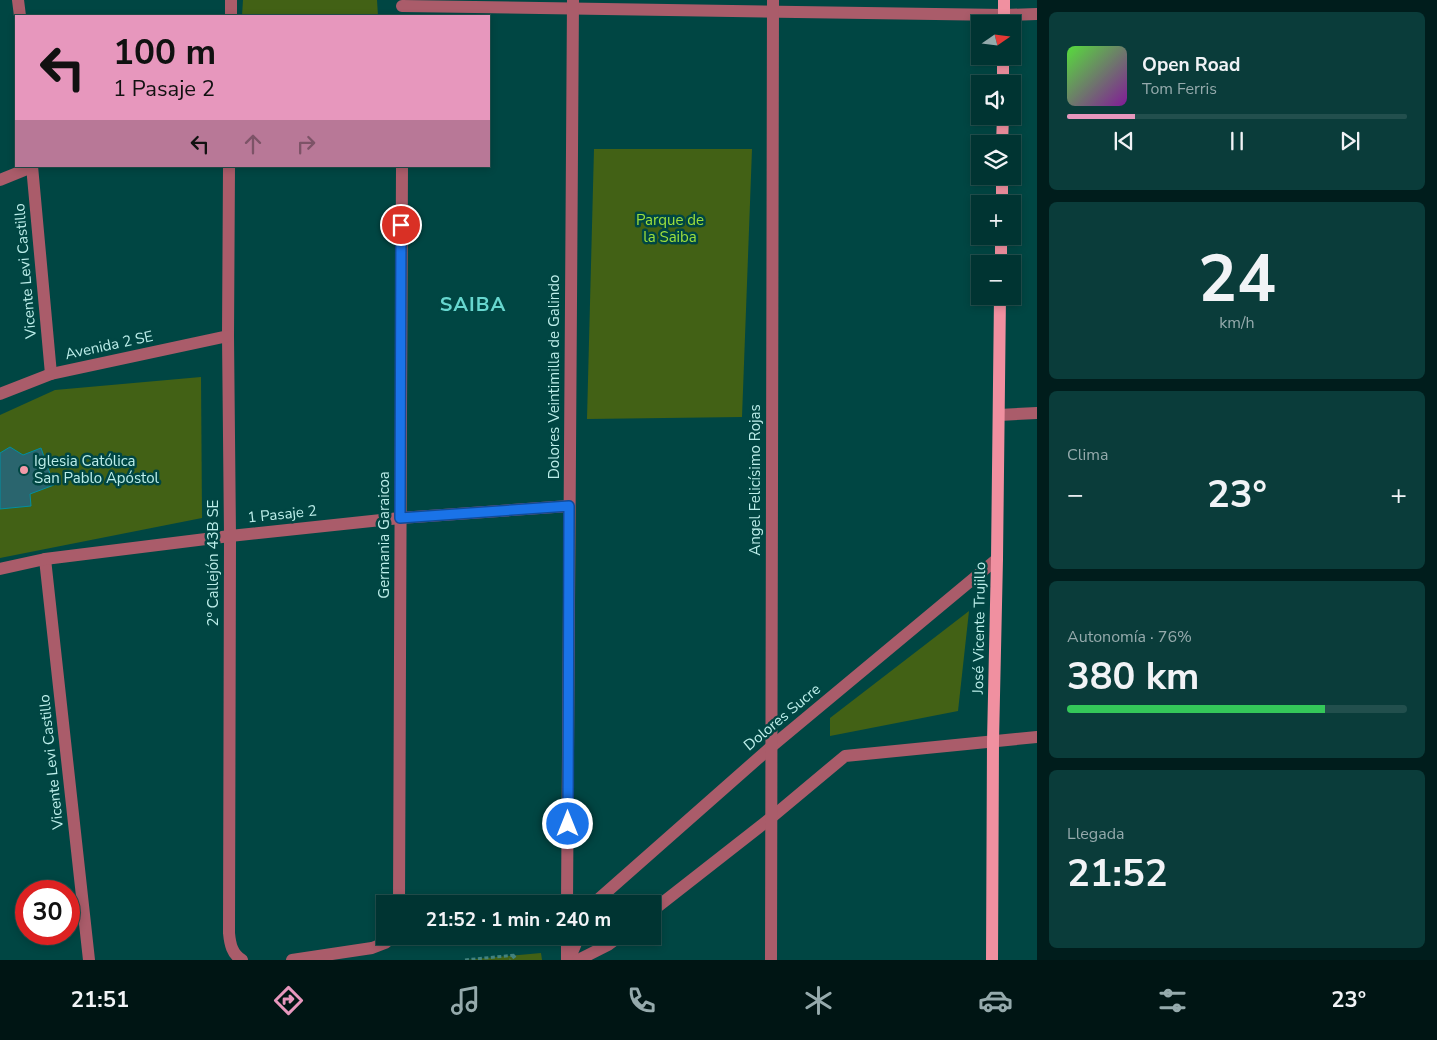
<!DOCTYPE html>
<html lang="es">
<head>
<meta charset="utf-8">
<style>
	:root { --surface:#003432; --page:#0a3c3a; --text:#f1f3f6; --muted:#95aaac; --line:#224f4d; --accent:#e797bd }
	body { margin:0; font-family:"Nunito Sans",sans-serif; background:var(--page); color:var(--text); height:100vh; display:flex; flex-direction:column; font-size:19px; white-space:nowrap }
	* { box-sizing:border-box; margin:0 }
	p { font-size:16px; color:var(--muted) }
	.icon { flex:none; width:28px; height:28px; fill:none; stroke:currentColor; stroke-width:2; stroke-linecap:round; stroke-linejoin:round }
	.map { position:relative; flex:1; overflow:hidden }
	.details { display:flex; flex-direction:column; gap:12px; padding:12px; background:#001d1c; width:400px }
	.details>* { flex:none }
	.top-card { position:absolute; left:15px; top:15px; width:475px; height:152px; border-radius:0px; box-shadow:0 2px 8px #0003,0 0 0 1px var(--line); background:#e797bd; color:#111; overflow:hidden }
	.needle { width:32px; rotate:76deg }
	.tools { position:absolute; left:971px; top:15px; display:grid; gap:10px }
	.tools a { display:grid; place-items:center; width:50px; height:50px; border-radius:0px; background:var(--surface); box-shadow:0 2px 8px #0003,0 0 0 1px var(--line); font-size:25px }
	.speed { position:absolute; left:15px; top:880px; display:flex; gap:10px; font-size:25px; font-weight:700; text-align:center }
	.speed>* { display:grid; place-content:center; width:65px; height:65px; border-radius:50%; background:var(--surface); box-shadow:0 2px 8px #0003,0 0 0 1px var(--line); line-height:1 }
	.speed .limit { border:8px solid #d22; background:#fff; color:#111 }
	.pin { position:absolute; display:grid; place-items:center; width:42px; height:42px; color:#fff; margin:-21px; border:2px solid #fff; border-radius:50%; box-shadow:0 1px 5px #0007 }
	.me { position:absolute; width:55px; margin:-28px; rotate:0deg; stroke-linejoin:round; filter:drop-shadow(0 0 4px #0008) }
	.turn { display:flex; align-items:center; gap:18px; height:105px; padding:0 15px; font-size:22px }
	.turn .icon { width:65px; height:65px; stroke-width:2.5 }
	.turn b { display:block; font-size:35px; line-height:42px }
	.lanes { display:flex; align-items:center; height:48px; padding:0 15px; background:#0003; justify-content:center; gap:25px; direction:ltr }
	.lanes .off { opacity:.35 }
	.big { font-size:38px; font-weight:700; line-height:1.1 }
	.details .widget { flex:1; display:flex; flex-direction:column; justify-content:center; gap:8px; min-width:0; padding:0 18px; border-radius:8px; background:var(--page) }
	.details .dial { align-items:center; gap:0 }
	.dial b { font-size:65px; line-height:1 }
	.song { display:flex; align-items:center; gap:15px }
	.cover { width:60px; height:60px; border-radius:8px; background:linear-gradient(135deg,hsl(110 70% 55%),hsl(290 70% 35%)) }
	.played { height:5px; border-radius:2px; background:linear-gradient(90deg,var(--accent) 20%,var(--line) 20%) }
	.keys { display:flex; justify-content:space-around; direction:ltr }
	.heat { display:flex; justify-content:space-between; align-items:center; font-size:28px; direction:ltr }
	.charge { height:8px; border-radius:4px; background:linear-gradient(90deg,#34c759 76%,var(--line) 0) }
	.trip { position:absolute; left:376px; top:895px; width:285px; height:50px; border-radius:0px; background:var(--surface); box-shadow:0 2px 8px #0003,0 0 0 1px var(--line); font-weight:700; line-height:50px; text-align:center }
	.menu { display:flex; height:80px; justify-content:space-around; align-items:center; background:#001514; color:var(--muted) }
	.menu .icon { width:35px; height:35px }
	.menu .selected { color:var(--accent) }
	.menu b { font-size:22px; color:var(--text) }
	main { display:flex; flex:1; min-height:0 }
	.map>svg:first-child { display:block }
	.green { fill:#426115 }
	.building { fill:#2a656e; stroke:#008fa1 }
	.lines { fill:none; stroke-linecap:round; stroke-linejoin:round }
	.path { stroke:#43827e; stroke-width:3; stroke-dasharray:4 2.5; stroke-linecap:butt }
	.minor { stroke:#aa5c6a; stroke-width:12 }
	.major { stroke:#f090a0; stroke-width:12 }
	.route-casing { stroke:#114b97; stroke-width:12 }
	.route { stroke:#1a73e8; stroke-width:9 }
	.poi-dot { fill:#f39aa8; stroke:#004643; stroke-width:2 }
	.labels { text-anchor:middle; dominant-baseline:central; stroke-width:5; stroke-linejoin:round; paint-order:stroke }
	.park-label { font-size:15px; fill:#9ee03d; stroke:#004643 }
	.street-label { font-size:15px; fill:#bceeea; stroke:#004643 }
	.poi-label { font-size:15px; fill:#bceeea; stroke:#004643; text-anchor:start }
	.district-label { font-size:20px; font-weight:bold; letter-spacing:1px; fill:#67d7cf; stroke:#004643 }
</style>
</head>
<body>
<main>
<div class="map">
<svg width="1037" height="960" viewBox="0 0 1037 960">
	<rect width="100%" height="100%" fill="#004643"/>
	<g class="green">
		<path d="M243,0H377L378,16H242Z"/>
		<path d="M594,149H752L742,417L587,419Z"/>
		<path d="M201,377L202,518L0,558V415L55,390Z"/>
		<path d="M969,611L958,711L830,736V718Z"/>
		<path d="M541,953L542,960H465Z"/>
	</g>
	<path class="building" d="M10,447L23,455L41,448L54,485L30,494L31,506L0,509V453Z"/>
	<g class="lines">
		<path class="path" d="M465,960L516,955L510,960"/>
		<g class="minor">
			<path d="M18,0L20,16"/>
			<path d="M402,6L1004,15L1037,14"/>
			<path d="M231,16V0"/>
			<path d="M32,166L51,374"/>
			<path d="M229,166L228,336L230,536L229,933C230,944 232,954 242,960"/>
			<path d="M0,180L32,167"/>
			<path d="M0,394L51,374L228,336"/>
			<path d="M999,415L1037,413"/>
			<path d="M45,559L89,960"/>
			<path d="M0,569L45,559L230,536L400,518L569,506"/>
			<path d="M399,904L402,166"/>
			<path d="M567,904L573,0"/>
			<path d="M593,904L771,747L997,559"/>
			<path d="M652,911L772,817L845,756L1037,737"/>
			<path d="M567,959V936"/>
			<path d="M292,960L372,948L385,943L394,936"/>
			<path d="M569,960L579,936"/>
			<path d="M578,960L608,945L620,936"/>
			<path d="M771,960L773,0"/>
		</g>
		<g class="major">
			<path d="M1004,24V0"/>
			<path d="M1003,84V56"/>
			<path d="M1002,144L1003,116"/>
			<path d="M1002,204V176"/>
			<path d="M1001,264V236"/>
			<path d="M992,960L993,741L997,559L1000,296"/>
		</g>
	</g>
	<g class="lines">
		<defs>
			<path id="route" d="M401,225L400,518L569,506L568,824"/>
		</defs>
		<use href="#route" class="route-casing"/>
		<use href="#route" class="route"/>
	</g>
	<circle class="poi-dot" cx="24" cy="470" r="5"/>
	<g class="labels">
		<g class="park-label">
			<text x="670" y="220">Parque de<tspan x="670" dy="17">la Saiba</tspan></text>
		</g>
		<g class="street-label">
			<text transform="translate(25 271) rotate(-95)">Vicente Levi Castillo</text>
			<text transform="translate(109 345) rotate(-12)">Avenida 2 SE</text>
			<text transform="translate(554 377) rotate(-90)">Dolores Veintimilla de Galindo</text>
			<text transform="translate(755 480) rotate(-90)">Angel Felicísimo Rojas</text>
			<text transform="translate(282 514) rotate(-6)">1 Pasaje 2</text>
			<text transform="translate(384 535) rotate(-90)">Germania Garaicoa</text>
			<text transform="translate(213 563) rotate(-90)">2º Callejón 43B SE</text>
			<text transform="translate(979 628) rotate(-89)">José Vicente Trujillo</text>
			<text transform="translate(782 717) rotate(-40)">Dolores Sucre</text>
			<text transform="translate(51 762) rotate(-96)">Vicente Levi Castillo</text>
		</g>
		<g class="poi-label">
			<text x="34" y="461">Iglesia Católica<tspan x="34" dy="17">San Pablo Apóstol</tspan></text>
		</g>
		<g class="district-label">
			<text x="473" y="304">SAIBA</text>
		</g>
	</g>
</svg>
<div class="tools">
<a><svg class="needle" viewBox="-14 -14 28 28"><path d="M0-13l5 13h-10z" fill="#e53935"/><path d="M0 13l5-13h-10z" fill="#95aaac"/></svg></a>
<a><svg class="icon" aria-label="sound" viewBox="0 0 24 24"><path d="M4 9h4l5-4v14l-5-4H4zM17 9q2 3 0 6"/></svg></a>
<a><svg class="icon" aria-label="layers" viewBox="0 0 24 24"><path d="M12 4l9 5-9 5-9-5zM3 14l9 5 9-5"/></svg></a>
<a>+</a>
<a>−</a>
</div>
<div class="speed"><div class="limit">30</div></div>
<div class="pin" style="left:401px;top:225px;background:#d93025"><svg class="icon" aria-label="arrive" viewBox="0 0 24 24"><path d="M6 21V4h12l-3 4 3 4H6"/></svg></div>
<svg class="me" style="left:568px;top:824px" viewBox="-20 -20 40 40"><circle r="17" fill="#1a73e8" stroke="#fff" stroke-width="3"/><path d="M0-11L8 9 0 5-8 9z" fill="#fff"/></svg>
<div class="trip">21:52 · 1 min · 240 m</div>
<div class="top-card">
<div class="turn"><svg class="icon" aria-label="left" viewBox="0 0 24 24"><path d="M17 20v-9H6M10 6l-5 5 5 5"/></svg><div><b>100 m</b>1 Pasaje 2</div></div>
<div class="lanes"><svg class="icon" aria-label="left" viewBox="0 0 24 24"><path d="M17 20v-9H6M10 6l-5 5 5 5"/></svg><svg class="icon off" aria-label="ahead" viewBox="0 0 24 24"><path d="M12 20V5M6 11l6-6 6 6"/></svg><svg class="icon off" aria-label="right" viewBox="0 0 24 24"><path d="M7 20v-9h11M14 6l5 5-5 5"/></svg></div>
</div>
</div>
<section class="details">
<div class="widget">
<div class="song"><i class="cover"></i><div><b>Open Road</b><p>Tom Ferris</p></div></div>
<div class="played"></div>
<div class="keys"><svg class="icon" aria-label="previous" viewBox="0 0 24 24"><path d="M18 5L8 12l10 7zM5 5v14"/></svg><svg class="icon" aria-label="pause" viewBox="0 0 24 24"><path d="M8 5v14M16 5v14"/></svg><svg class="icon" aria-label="next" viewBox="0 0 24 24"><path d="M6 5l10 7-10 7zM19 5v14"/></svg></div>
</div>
<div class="widget dial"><b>24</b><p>km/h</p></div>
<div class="widget"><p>Clima</p>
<div class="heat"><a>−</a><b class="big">23°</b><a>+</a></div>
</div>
<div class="widget"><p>Autonomía · 76%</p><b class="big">380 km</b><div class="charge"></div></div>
<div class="widget"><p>Llegada</p><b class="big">21:52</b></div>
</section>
</main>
<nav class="menu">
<b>21:51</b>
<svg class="icon selected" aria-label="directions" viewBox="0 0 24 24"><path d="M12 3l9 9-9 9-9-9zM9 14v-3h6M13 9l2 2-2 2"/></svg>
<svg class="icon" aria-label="music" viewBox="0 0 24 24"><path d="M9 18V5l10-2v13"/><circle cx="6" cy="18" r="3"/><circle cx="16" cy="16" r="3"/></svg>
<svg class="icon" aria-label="phone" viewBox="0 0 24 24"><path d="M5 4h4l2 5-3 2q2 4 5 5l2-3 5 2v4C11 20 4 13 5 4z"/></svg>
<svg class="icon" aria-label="climate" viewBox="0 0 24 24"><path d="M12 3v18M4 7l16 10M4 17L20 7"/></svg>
<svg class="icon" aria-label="car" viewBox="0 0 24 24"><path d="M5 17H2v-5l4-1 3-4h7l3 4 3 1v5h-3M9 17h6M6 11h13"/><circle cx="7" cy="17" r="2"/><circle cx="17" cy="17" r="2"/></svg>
<svg class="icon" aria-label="filters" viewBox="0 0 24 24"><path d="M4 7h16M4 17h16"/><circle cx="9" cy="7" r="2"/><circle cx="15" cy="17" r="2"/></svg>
<b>23°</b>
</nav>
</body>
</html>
